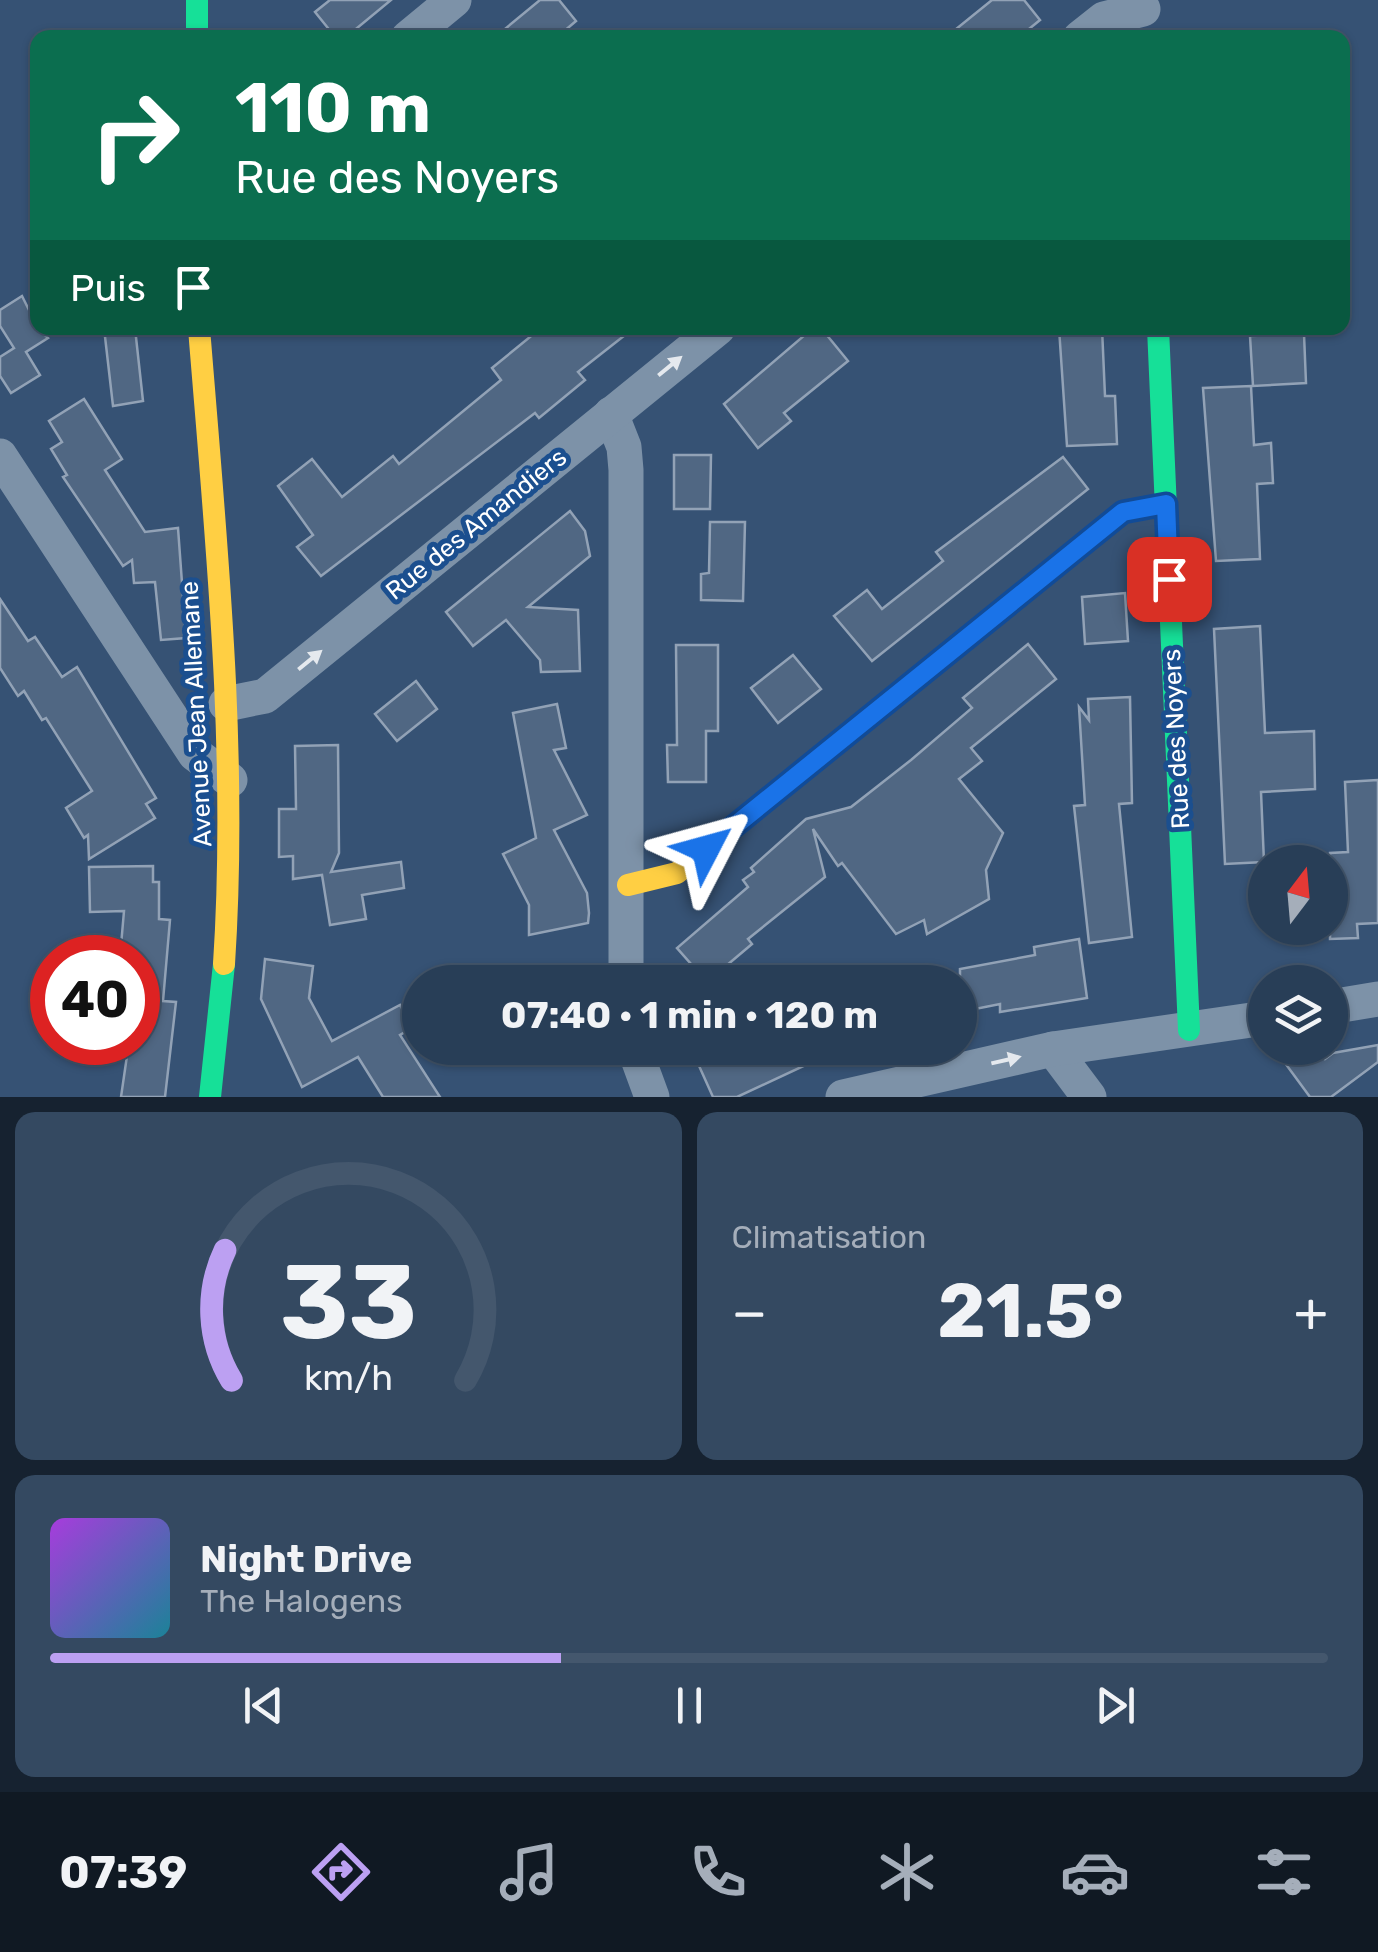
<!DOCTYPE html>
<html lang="fr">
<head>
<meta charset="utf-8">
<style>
	:root { --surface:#283e57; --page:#344961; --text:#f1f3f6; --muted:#a5aeba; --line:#44576d; --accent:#bca0f2 }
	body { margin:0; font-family:Rubik,sans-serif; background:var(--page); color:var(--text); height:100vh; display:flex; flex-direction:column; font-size:38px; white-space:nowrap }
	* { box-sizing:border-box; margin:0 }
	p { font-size:32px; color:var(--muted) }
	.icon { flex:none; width:55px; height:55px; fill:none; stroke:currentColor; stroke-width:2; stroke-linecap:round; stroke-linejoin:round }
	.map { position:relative; height:1097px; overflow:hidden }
	.drawer { display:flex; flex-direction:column; gap:15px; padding:15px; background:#162230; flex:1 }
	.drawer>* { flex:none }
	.guide { position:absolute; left:30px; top:30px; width:1320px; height:305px; border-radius:20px; box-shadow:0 2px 8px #0004,0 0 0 2px var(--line); background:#0b6e4f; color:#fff; overflow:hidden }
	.needle { width:65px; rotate:16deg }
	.buttons { position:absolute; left:1248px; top:845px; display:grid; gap:20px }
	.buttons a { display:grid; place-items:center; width:100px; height:100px; border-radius:50%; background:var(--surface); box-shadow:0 2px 8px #0004,0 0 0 2px var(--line); font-size:50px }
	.speed { position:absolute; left:30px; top:935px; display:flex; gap:20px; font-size:50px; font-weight:700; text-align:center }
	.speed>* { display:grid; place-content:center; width:130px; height:130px; border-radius:50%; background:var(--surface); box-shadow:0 2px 8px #0004,0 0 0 2px var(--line); line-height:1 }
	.speed .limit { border:15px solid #d22; background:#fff; color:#111 }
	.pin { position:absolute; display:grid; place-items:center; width:85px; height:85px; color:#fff; margin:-42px; border-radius:20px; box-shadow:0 5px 15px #0006 }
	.me { position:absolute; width:110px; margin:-55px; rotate:51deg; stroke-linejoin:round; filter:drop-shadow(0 0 8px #0008) }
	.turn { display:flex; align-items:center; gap:35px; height:210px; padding:0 40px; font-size:45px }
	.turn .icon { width:130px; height:130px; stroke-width:2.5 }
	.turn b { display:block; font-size:70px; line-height:85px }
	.then { display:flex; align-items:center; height:95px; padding:0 40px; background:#0003; gap:20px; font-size:38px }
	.big { font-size:75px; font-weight:700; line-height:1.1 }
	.drawer .tile { flex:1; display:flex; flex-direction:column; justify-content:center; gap:15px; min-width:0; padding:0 35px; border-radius:20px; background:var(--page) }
	.drawer .dial { align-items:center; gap:0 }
	.dial svg { height:260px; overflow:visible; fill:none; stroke:var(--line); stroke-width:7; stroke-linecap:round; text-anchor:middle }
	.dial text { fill:var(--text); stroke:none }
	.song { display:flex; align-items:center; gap:30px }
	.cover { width:120px; height:120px; border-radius:15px; background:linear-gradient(135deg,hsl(280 70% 55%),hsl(190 70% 35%)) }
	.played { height:10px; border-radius:5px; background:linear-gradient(90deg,var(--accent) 40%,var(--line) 40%) }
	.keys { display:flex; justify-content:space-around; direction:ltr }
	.heat { display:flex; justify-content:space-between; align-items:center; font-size:55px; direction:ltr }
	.drawer .tiles { flex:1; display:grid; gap:15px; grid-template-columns:1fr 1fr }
	.tile:last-child { grid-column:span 2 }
	.trip { position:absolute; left:402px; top:965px; width:575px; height:100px; border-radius:50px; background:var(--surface); box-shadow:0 2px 8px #0004,0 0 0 2px var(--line); font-weight:700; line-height:100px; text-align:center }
	.menu { display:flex; height:160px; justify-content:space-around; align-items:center; background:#101923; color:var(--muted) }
	.menu .icon { width:70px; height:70px }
	.menu .current { color:var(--accent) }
	.menu b { font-size:45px; color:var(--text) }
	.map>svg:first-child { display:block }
	.building { fill:#506783; stroke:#92a2b6; stroke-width:2.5 }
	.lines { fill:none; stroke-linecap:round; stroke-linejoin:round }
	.street { stroke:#7d92a8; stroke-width:35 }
	.fast { stroke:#16e098; stroke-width:22 }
	.slow { stroke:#ffcf43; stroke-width:22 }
	.oneway { fill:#e5e9ee }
	.route-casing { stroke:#114b97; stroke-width:25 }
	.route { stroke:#1a73e8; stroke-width:18 }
	.labels { text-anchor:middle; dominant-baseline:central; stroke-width:10; stroke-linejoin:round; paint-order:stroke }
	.street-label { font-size:25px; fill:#fff; stroke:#1b4f8f }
</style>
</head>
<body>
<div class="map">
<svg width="1378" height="1097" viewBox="0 0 1378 1097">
	<rect width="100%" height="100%" fill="#365274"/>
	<g class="building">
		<path d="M330,0H391L345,38H336L315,12Z"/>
		<path d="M540,0H559L576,21L556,38H494Z"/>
		<path d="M992,0H1024L1040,20L1018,38H945Z"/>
		<path d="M22,296L38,328L48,338L26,352L40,375L11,393L0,376V357L14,348L0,326V310Z"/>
		<path d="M104,328H135L143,401L113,406Z"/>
		<path d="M541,328H634L578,372L585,380L539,418L535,413L321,576L297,547L313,535L278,486L312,459L342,497L393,456L399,464L501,380L492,368Z"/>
		<path d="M813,328H821L848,361L784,413L791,421L758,448L724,404Z"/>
		<path d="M1059,328H1102L1105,396H1115L1117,444L1067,446Z"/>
		<path d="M1304,334L1306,383L1253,386L1250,336Z"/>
		<path d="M1251,386L1254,445L1271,443L1273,483L1257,484L1260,559L1216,561L1203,388Z"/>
		<path d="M84,399L122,459L105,470L145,532L178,528L186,638L161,640L155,582L134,583L132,560L123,566L63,477L67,475L51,449L62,442L49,421Z"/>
		<path d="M674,455H711L710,509H674Z"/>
		<path d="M1063,457L1088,489L872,661L834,616L867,590L882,609L943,561L936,552Z"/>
		<path d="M570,511L585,531L590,556L528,607L578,610L580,671L541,672L540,660L506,620L473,646L446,612Z"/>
		<path d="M710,522H745L743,601L701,600V574L709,573Z"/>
		<path d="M1125,593L1128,641L1085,644L1082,597Z"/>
		<path d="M0,599L28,641L35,637L62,677L77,667L156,798L146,804L155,818L89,859L88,835L84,838L66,808L92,791L46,718L42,720L24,691L18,696L0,668Z"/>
		<path d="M1260,626L1265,733L1314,731L1315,789L1261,792L1264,862L1225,864L1214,629Z"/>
		<path d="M1028,644L1056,679L971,748L982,761L959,779L1003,833L986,870L989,899L927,934L924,920L896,934L842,863L838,866L813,829L825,877L748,939L752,944L707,982L677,948L748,887L743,880L754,872L751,868L806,819L851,807L911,760L972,708L963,698Z"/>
		<path d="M676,645H718V731H706V782H668L667,745H677Z"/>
		<path d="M793,655L821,689L778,723L751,688Z"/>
		<path d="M416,681L437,709L397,741L375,714Z"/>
		<path d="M1130,697L1132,803L1119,804L1132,937L1089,943L1074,806L1085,805L1079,707L1089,720L1088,699Z"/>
		<path d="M557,704L566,748L554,750L587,815L554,830L587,893L589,913L588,923L529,935V905L503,854L536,838L513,713Z"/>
		<path d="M338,745L339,853L331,872L401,862L404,888L362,895L366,919L330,925L322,875L293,879V856L279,857V809H296L295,746Z"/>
		<path d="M1378,780V923L1357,924L1358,938L1330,939V853L1348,852L1345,782Z"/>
		<path d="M153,866V882H159V919L170,920L163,1001L176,1002L165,1097H121L129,1042H138V958L120,957L124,911L90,912L89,867Z"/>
		<path d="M1079,939L1087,998L1000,1012V1004L960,1012V969L1035,955L1034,947Z"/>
		<path d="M265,959L313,966L309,998L332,1041L400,1005L412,1028L400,1035L440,1097H383L358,1057L302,1087L261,999Z"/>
		<path d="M1378,1045V1062L1331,1097H1310L1274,1048H1316L1325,1059L1333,1053Z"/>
		<path d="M691,1048H842L737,1097H713Z"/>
	</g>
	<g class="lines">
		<g class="street">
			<path d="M408,38L454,0"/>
			<path d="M1080,38L1104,19L1143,9"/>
			<path d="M611,414L624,447L626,470V982"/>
			<path d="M0,456L195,754L230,780"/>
			<path d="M226,704L265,696L718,328"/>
			<path d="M1330,1007L1378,999"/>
			<path d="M634,1048L652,1097"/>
			<path d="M1053,1049L1089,1097"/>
			<path d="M843,1097L1053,1049L1265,1018"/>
		</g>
		<g class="fast">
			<path d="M197,0V38"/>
			<path d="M1158,328L1189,1030"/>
			<path d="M927,671L1123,512L1165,504"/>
			<path d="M210,1097L224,964"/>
		</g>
		<g class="slow">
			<path d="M199,328C216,540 238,752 224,964"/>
			<path d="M628,885L677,873L927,671"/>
		</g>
	</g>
	<defs><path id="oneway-solid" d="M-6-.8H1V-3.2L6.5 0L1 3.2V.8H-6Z" transform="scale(2.5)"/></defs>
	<g class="oneway">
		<use href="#oneway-solid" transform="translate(670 366) rotate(-39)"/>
		<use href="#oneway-solid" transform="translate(310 660) rotate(-39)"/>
		<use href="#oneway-solid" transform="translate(1006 1060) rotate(-13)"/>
	</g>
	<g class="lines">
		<defs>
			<path id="route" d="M706,849L1123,512L1166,504L1169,579"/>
		</defs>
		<use href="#route" class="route-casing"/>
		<use href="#route" class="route"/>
	</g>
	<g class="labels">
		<g class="street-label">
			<text transform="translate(476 524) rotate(-39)">Rue des Amandiers</text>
			<text transform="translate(196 714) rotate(-93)">Avenue Jean Allemane</text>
			<text transform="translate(1176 739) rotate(-93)">Rue des Noyers</text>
		</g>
	</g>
</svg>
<div class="buttons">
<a><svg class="needle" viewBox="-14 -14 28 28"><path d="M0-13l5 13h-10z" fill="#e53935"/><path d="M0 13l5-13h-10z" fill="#a5aeba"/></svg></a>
<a><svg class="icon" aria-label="layers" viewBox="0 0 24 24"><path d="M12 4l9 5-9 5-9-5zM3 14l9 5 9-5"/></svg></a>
</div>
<div class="speed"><div class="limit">40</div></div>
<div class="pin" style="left:1169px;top:579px;background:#d93025"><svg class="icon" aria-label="arrive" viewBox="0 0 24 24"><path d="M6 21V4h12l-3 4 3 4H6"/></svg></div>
<svg class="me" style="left:706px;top:849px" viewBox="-20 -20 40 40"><path d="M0-17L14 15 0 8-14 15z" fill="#1a73e8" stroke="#fff" stroke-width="4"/></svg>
<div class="trip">07:40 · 1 min · 120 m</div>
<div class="guide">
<div class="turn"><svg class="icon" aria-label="right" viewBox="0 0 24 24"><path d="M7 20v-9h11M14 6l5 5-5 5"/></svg><div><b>110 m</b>Rue des Noyers</div></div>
<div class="then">Puis<svg class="icon" aria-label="arrive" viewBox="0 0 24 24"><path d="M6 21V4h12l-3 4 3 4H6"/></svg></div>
</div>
</div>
<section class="drawer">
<div class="tiles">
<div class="tile dial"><svg viewBox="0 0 100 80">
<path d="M14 69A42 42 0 1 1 86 69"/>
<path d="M14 69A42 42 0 0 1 12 29" stroke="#bca0f2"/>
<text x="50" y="56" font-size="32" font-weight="700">33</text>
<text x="50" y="72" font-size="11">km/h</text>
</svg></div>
<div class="tile"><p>Climatisation</p>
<div class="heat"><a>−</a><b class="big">21.5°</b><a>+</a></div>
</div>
<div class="tile">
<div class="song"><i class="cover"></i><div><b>Night Drive</b><p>The Halogens</p></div></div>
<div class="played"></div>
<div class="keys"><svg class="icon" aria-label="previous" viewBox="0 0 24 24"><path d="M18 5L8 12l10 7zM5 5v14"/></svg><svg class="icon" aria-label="pause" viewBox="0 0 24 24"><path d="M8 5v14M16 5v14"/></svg><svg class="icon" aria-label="next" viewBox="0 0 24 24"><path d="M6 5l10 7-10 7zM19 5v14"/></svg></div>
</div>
</div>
</section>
<nav class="menu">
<b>07:39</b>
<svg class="icon current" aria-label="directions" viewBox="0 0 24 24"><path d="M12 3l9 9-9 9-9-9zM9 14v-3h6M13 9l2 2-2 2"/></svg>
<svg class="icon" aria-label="music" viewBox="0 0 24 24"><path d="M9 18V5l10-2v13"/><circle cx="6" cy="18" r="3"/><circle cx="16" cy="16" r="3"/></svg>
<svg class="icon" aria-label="phone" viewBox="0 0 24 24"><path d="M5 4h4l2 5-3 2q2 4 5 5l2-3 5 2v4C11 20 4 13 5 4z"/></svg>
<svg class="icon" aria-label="climate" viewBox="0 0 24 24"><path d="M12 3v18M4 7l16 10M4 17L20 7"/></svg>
<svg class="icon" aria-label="car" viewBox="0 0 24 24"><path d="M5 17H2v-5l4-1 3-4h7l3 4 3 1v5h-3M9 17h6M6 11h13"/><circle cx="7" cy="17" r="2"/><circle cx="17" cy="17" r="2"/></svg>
<svg class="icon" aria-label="filters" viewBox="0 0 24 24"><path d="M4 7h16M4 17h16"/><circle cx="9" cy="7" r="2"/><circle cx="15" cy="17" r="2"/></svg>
</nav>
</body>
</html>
